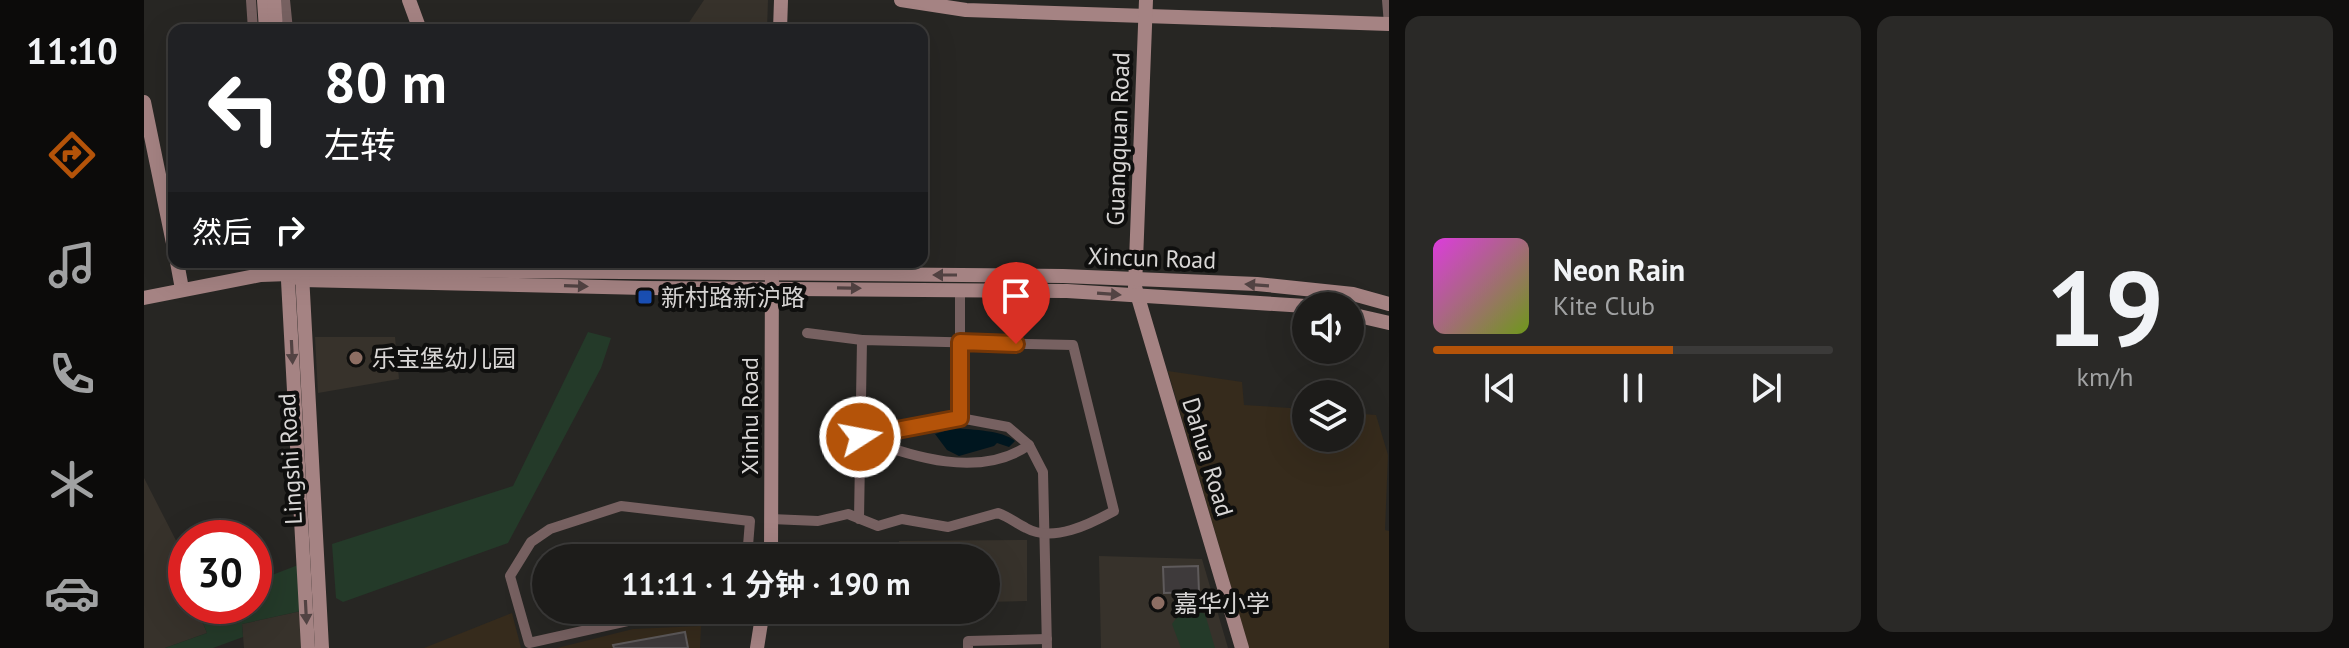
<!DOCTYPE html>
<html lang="zh">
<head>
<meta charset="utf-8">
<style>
	:root { --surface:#1d1c1a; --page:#2a2927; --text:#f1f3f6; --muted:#a0a1a2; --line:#3b3a39; --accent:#b45309 }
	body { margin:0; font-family:"PT Sans","Noto Sans SC",sans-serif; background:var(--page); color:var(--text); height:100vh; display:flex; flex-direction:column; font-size:30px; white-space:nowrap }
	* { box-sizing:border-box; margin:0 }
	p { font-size:26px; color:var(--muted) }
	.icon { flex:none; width:44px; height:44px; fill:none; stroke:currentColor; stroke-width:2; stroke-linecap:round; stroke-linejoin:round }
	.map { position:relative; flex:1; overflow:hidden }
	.drawer { display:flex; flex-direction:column; gap:16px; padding:16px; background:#100f0e; width:960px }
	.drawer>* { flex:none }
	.guide { position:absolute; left:24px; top:24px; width:760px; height:244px; border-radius:16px; box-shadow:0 8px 32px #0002,0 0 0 2px var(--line); background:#202124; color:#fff; overflow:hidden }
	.buttons { position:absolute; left:1148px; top:292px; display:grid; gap:16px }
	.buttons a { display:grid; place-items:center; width:72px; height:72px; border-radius:50%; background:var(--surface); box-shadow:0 8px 32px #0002,0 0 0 2px var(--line); font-size:40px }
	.speed { position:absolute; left:24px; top:520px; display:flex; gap:16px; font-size:40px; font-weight:700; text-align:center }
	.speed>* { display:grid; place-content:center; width:104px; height:104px; border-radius:50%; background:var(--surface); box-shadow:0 8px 32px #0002,0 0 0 2px var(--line); line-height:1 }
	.speed .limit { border:12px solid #d22; background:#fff; color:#111 }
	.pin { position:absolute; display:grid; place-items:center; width:68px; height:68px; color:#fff; margin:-82px -34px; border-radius:50% 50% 50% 0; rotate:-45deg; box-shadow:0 0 8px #0007 }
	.pin .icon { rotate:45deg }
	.me { position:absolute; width:88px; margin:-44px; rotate:79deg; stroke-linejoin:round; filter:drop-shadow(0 0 6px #0008) }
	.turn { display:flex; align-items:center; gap:28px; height:168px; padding:0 24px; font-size:36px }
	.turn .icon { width:104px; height:104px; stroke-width:2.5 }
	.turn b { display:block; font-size:56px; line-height:68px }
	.then { display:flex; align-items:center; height:76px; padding:0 24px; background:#0003; gap:16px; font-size:30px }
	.drawer .card { flex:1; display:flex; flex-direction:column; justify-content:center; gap:12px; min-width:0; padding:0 28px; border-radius:16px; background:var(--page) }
	.drawer .dial { align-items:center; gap:0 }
	.dial b { font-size:104px; line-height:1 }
	.song { display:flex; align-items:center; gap:24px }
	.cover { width:96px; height:96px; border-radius:12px; background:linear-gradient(135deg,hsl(300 70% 55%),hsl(80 70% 35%)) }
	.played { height:8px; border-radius:4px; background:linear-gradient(90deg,var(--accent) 60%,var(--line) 60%) }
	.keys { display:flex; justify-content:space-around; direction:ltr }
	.drawer .tiles { flex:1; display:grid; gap:16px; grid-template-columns:repeat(2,1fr) }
	.trip { position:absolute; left:388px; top:544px; width:468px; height:80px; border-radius:40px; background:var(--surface); box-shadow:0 8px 32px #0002,0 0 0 2px var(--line); font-weight:700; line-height:80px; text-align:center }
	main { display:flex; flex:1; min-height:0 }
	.dock { display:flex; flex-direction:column; width:144px; justify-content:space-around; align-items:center; background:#0c0b0a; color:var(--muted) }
	.dock .icon { width:56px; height:56px }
	.dock .selected { color:var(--accent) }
	.dock b { font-size:36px; color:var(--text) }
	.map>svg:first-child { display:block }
	.commercial { fill:#362b1c }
	.built { fill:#37322b }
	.green { fill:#243a29 }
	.water { fill:#00161f }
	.building { fill:#3e3a3b; stroke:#5e5a5b; stroke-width:2 }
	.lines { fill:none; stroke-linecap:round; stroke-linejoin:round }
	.street { stroke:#776161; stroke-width:10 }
	.secondary { stroke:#a58383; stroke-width:14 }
	.oneway { fill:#524343 }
	.route-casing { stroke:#753606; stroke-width:20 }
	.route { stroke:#b45309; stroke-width:14 }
	.transit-dot { fill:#1a4fb4; stroke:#0f0f0e; stroke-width:3 }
	.education-dot { fill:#8d6e63; stroke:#0f0f0e; stroke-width:3 }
	.labels { text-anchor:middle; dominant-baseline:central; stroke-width:8; stroke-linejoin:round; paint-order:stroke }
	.street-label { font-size:24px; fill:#d8d6d5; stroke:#0f0f0e }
	.poi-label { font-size:24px; fill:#d8d6d5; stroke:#0f0f0e; text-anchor:start }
</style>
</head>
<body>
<main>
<nav class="dock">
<b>11:10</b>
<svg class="icon selected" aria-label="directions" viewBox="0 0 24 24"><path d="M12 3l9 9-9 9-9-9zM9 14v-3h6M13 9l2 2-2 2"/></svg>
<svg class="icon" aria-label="music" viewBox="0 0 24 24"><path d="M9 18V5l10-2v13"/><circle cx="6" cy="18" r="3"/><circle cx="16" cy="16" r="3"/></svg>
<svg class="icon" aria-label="phone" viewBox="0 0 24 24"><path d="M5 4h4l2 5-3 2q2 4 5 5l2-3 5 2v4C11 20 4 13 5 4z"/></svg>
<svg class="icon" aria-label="climate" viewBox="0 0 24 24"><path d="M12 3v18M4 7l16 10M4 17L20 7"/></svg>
<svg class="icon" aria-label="car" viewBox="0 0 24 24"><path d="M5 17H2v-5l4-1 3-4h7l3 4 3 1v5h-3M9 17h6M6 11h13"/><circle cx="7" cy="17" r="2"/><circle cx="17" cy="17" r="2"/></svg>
</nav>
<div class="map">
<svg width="1245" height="648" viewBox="0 0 1245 648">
	<rect width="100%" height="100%" fill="#272623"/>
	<g class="commercial">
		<path d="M1024,371L1098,382L1100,405L1162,409V438H1206V413L1232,415L1244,455L1241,530L1245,531V648H1105Z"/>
		<path d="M368,613L377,648H280Z"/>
		<path d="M557,626L556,648H413L489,629Z"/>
	</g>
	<g class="built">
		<path d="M560,0H624L623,30H540Z"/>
		<path d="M251,337L255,379L174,393L171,337Z"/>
		<path d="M0,478L42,560V569L36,572L42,584V606H52L63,633L21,648H0Z"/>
		<path d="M883,540V601L842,602V558H755V541Z"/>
		<path d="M955,556L1058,559L1084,648H957Z"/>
		<path d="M157,611L159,648H100L98,624Z"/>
	</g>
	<g class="green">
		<path d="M444,332L467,338L457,368L364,543L199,602L192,598L188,544L369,486Z"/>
		<path d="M154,565L157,611L98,624L99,637L69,648H21L63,633L52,606H110V582Z"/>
		<path d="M1047,607L1061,614L1071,648H1037L1028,624L1039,608Z"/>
	</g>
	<path class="water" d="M811,428C829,430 858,430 871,441L865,447L853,443L850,446L815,456L803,450L791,434Z"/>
	<g class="building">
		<path d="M1054,566L1055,592L1020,593L1019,567Z"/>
		<path d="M541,632L544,648H470L469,645Z"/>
	</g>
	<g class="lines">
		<g class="street">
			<path d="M107,0L109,30"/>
			<path d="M141,0L144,30"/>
			<path d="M1243,0L1245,24"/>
			<path d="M816,290V418"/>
			<path d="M663,333L718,340"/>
			<path d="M716,437L816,418L864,427L885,445L899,472L903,648"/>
			<path d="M718,438C768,457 836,479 885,445"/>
			<path d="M627,519L674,521L704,514L734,526L758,519L804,527L854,513C865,517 872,523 882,528C909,543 946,524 970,511L929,345L718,340L715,519"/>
			<path d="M597,610L488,620L385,643L366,576L387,542L406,529L477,506L606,521L603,558"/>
			<path d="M824,648V641L903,639"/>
		</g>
		<g class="secondary">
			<path d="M120,0L122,30"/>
			<path d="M130,0L132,30"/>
			<path d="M265,0L276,30"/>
			<path d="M757,0L822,10L1245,24"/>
			<path d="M1002,0L991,287L1098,648"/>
			<path d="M636,30L637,0"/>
			<path d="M0,102L30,248"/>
			<path d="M33,262L38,289"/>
			<path d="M143,262L164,648"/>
			<path d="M145,274L158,280L501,288L923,291L1162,306"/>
			<path d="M158,274L178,648"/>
			<path d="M0,298L117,275L145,274L158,269L919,276L1113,284L1209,294L1245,304"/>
			<path d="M1206,314L1245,323"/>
			<path d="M627,558L628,262"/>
			<path d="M613,648L619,610"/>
		</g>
	</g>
	<defs><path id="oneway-solid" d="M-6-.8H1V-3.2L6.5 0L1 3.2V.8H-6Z" transform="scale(2)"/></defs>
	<g class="oneway">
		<use href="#oneway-solid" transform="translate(801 275) rotate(-180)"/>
		<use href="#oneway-solid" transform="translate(1113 285) rotate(-176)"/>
		<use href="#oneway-solid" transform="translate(432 286) rotate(2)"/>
		<use href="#oneway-solid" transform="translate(705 288) rotate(1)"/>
		<use href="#oneway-solid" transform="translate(965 294) rotate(4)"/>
		<use href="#oneway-solid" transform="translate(148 352) rotate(87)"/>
		<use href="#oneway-solid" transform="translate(162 612) rotate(87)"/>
	</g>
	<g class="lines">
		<defs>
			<path id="route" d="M716,437L816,418V342L872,344"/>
		</defs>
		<use href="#route" class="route-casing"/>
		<use href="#route" class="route"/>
	</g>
	<rect class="transit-dot" x="493" y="289" width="16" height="16" rx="4"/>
	<g class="education-dot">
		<circle cx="212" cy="358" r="8"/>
		<circle cx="1014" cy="603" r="8"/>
	</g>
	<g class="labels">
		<g class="street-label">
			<text transform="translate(974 139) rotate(-88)">Guangquan Road</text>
			<text transform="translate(1008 258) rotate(2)">Xincun Road</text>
			<text transform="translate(605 416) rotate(-90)">Xinhu Road</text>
			<text transform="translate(1064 457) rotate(73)">Dahua Road</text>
			<text transform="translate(146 459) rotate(-93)">Lingshi Road</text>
		</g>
		<g class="poi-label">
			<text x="517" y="297">新村路新沪路</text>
			<text x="228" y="358">乐宝堡幼儿园</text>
			<text x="1030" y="603">嘉华小学</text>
		</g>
	</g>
</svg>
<div class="buttons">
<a><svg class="icon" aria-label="sound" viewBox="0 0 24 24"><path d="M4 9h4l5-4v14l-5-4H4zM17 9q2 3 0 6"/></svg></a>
<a><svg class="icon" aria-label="layers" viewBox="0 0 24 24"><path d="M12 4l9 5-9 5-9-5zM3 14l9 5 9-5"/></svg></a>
</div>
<div class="speed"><div class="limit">30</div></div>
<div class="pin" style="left:872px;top:344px;background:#d93025"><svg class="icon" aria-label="arrive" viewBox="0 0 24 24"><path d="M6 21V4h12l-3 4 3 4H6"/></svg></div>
<svg class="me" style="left:716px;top:437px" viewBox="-20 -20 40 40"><circle r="17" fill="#b45309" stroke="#fff" stroke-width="3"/><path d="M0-11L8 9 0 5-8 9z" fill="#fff"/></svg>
<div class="trip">11:11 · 1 分钟 · 190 m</div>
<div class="guide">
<div class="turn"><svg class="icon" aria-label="left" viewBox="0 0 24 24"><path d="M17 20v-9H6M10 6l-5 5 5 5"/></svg><div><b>80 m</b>左转</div></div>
<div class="then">然后<svg class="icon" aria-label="right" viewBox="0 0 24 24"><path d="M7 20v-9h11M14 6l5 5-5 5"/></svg></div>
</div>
</div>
<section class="drawer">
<div class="tiles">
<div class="card">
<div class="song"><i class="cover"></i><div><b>Neon Rain</b><p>Kite Club</p></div></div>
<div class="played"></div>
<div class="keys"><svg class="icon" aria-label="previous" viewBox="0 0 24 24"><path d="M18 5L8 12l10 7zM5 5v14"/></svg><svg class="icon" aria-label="pause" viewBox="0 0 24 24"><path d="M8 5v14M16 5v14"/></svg><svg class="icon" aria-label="next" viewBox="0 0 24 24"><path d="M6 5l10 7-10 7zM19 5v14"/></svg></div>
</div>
<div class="card dial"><b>19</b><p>km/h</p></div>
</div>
</section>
</main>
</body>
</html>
